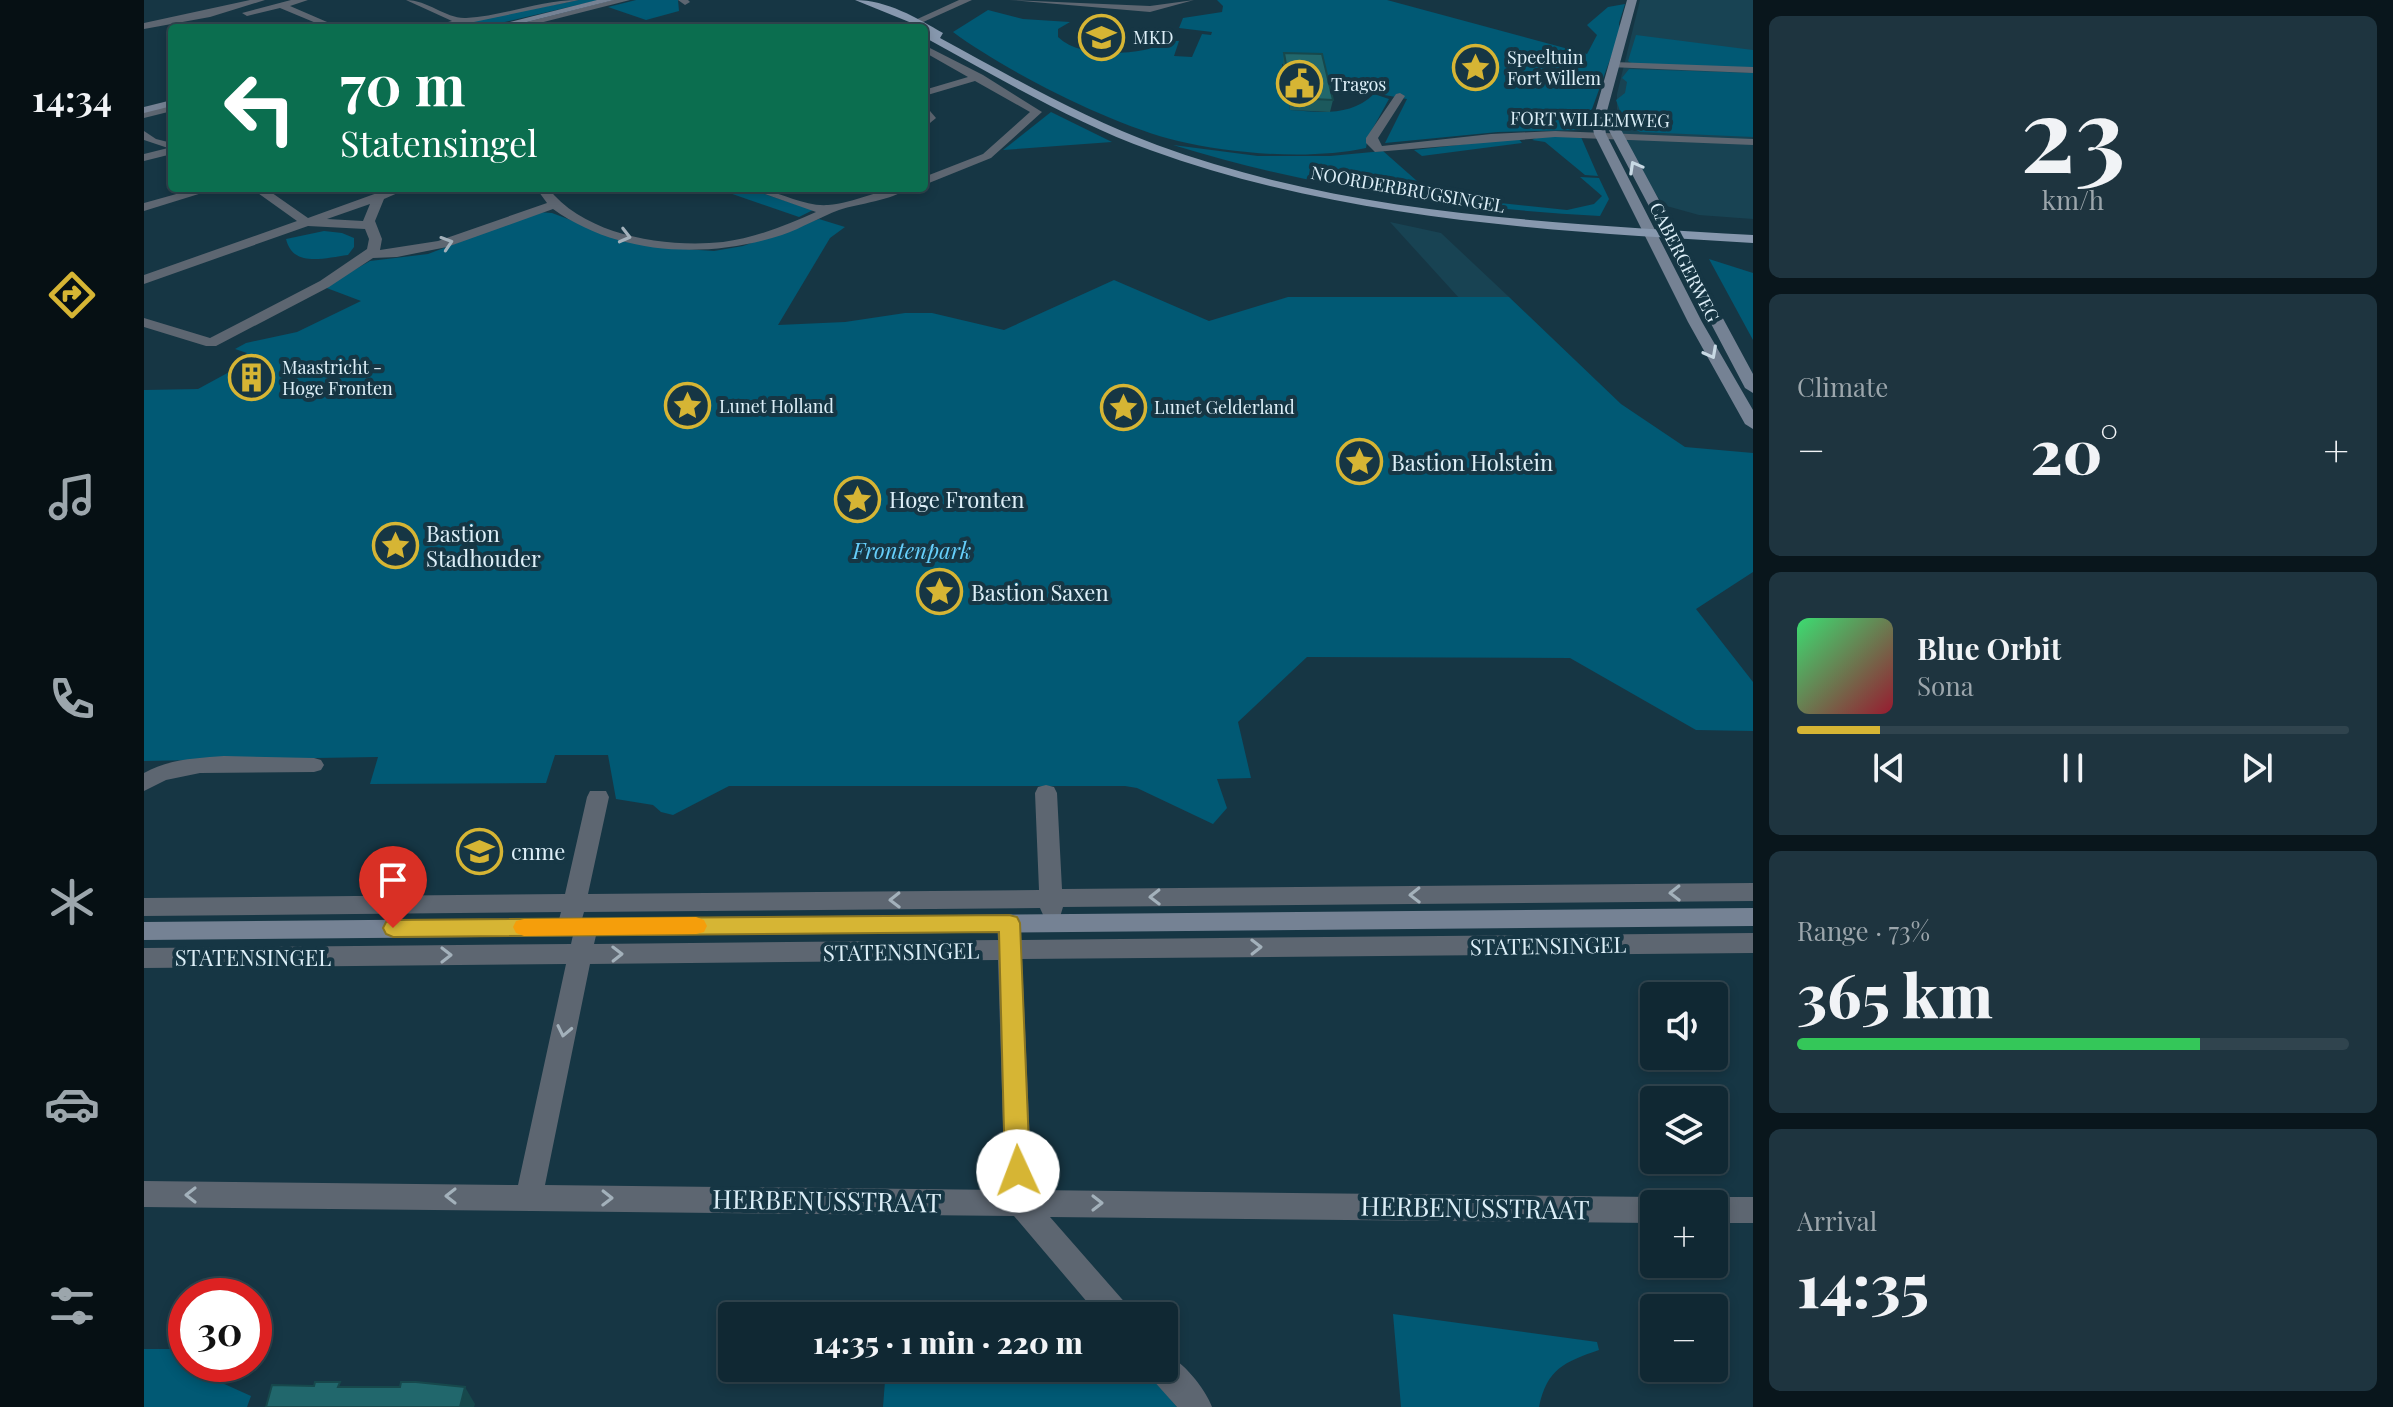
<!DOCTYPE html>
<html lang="en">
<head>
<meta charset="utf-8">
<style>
	:root { --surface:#102833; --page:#1e343f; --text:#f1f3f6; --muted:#9ca6ac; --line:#30444e; --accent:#d6b534 }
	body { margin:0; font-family:"Playfair Display",serif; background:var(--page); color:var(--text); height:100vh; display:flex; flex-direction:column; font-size:30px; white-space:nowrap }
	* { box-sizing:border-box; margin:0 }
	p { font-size:26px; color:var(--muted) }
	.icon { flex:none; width:44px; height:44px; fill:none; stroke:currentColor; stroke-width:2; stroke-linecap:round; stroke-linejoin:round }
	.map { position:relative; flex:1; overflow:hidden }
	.details { display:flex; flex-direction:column; gap:16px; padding:16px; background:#09161c; width:640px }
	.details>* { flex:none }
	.guide { position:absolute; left:24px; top:24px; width:760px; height:168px; border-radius:8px; box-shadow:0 4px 12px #0003,0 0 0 2px var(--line); background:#0b6e4f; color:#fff; overflow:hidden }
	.controls { position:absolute; left:1496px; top:982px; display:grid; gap:16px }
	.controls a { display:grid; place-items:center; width:88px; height:88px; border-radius:8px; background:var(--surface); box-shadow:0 4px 12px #0003,0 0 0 2px var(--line); font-size:40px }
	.speed { position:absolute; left:24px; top:1278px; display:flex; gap:16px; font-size:40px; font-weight:700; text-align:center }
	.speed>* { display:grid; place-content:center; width:104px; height:104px; border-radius:50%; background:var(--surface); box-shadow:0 4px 12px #0003,0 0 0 2px var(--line); line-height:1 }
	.speed .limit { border:12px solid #d22; background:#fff; color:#111 }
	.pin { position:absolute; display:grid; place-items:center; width:68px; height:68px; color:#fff; margin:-82px -34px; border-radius:50% 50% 50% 0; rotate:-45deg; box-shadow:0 0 8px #0007 }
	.pin .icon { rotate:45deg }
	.me { position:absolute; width:88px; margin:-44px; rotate:358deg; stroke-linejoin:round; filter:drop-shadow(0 0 6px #0008) }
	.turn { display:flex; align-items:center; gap:28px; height:168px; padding:0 40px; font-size:36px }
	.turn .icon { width:104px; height:104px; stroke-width:2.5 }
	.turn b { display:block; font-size:56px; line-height:68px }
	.big { font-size:60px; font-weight:800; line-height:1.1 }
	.details .widget { flex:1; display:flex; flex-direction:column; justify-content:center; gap:12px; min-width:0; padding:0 28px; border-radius:12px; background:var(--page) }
	.details .dial { align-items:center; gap:0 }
	.dial b { font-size:104px; line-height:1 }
	.song { display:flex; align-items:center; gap:24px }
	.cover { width:96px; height:96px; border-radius:12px; background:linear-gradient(135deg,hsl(140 70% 55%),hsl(350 70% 35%)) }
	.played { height:8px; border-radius:4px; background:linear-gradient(90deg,var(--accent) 15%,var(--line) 15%) }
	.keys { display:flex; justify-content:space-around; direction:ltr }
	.heat { display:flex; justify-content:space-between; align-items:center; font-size:44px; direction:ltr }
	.charge { height:12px; border-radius:6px; background:linear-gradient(90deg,#34c759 73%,var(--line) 0) }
	.trip { position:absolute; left:574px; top:1302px; width:460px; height:80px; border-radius:8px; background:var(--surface); box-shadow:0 4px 12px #0003,0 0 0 2px var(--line); font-weight:800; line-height:80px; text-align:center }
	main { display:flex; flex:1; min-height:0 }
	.tabs { display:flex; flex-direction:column; width:144px; justify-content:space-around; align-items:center; background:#061014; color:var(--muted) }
	.tabs .icon { width:56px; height:56px }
	.tabs .selected { color:var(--accent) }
	.tabs b { font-size:36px; color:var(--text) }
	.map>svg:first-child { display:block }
	.built { fill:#184353 }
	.green { fill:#015974 }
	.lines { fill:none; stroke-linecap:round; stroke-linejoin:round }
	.street { fill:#5d6671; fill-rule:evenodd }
	.secondary { fill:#758294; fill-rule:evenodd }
	.primary { fill:#8798ae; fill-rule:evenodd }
	.wall { fill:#1c595d }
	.shaded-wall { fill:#17484c }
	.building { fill:#21676c; stroke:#17484c; stroke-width:2 }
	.oneway { stroke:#c8d9e4 }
	.oneway2 { stroke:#a3b1bb }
	.route { fill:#d6b534; stroke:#8b7622; stroke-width:2 }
	.slow { fill:#f59e0b }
	.labels { text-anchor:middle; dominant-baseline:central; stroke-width:8; stroke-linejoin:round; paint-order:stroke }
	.far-poi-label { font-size:18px; fill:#ddeff8; stroke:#163644; text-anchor:start }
	.far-street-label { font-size:18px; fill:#ddeff8; stroke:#163644 }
	.poi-label { font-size:22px; fill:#ddeff8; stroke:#163644; text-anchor:start }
	.park-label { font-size:22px; font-style:italic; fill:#66cffb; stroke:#163644 }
	.street-label { font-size:22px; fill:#ddeff8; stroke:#163644 }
	.near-street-label { font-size:26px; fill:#ddeff8; stroke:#163644 }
</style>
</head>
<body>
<main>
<nav class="tabs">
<b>14:34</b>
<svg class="icon selected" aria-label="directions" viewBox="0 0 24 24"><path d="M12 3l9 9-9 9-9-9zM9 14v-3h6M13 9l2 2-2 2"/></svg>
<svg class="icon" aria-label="music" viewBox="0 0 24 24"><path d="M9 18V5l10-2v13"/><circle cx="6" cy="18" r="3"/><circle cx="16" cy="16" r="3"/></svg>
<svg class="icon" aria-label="phone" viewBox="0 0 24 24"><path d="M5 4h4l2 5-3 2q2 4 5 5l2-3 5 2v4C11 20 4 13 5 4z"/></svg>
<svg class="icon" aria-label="climate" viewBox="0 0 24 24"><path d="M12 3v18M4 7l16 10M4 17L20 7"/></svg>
<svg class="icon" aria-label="car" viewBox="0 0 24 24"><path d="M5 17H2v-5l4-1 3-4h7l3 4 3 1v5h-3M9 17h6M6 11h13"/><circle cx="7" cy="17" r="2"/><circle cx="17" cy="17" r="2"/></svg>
<svg class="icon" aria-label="filters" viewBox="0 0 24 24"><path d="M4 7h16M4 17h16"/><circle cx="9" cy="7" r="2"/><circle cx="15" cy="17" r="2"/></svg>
</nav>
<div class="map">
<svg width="1609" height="1407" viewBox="0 0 1609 1407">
	<rect width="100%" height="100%" fill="#163644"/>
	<g class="built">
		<path d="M1496,0H1609V219L1555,215L1519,205L1482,147L1473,123V94Z"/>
		<path d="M1246,222L1297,233L1365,297L1316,299Z"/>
	</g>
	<g class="green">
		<path d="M435,0H455L335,28H291Z"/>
		<path d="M492,0H534L535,11L502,20L464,7Z"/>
		<path d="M1073,0H1243L1443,54L1453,35L1443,25L1464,7L1481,4L1475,23L1476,32L1448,109L1436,124L1437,130L1354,132L1241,143L1263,99L1184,85L1179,65L1138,64L1146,110C1176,112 1206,117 1230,94L1245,99L1224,137L1222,148C1168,160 1087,154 1034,141C968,125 863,72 809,32L844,10L879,19L926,22L914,29V37C934,56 974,55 1000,50C1014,47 1020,40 1035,41L1030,56L1048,57L1058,34L1067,35L1068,32L1035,28L1039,18L1078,12L1079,6Z"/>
		<path d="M1492,35L1609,50V68L1489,64L1484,61Z"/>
		<path d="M1485,69L1609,73V137L1496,132L1480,122L1472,100L1481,93L1483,82L1478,78Z"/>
		<path d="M907,112L968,142L859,150Z"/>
		<path d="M1394,137H1437L1454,176L1441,175L1401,142L1388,140Z"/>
		<path d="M1374,138L1378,143L1278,156L1270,150Z"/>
		<path d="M1029,145L1114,156H1186L1239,151L1290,196L1423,210L1450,204L1458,196L1436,177L1455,178L1465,199L1456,216C1311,208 1168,188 1029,145Z"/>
		<path d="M571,188H602L669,210L655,217Z"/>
		<path d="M394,212L408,213L448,228L540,249L570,251L599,246L675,219L701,227L686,238L634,325L701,322L761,313H788L860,330L970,280L1065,321L1144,297H1365L1477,404L1541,447L1609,453V572L1552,609L1609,682V731L1552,730L1426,658L1163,657L1094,722L1107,778L1073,779L1083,808L1069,824L993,788L981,786H585L529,815L517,812L509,805L472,799L464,755H411L402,783L226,784L234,757L0,761V390L54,389L100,364L119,374L125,372L112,361L100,356L103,353L91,349L102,343L153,332L217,301L180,287L226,261L284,254Z"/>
		<path d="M180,231L198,233L210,238V247L204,255C180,258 149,268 142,239Z"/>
		<path d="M1565,259L1609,273V340Z"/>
		<path d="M1249,1314L1453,1342L1455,1350C1420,1362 1403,1369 1395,1407H1257Z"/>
		<path d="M0,1349H42V1364H68L67,1378L107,1396L103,1407H0Z"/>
		<path d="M742,1368H1000L1033,1407H739Z"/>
	</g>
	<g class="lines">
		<g class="street">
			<path d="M106,0H121L66,17L0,29V23Z"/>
			<path d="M147,0H164L146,6L197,28H184L136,8L103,16L98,13Z"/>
			<path d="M262,0C284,0 302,19 322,18C360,16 396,0 435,0L301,28H281L308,21Z"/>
			<path d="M469,0H486L376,28H359Z"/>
			<path d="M534,0H544L546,2L541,5Z"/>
			<path d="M815,0H828L777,23L769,21Z"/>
			<path d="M865,0L1006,6L1050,0L1006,12Z"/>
			<path d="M780,45L839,75L898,112L847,158L780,185V177L839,154L886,112L831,81L780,96V90L824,77L780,52Z"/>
			<path d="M1469,62L1609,67V73L1465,67V63Z"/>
			<path d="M1256,93L1261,96L1234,138L1238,146L1347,134L1411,131L1609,139V145L1411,137L1231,152L1222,143V138L1252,94Z"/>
			<path d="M780,104L792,118L780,128Z"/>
			<path d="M28,105V111L0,118V112Z"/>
			<path d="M0,131L12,139L28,143V154L0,161V154L24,148L0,140Z"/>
			<path d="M54,188H74L0,211V203Z"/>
			<path d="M107,188H121L164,218L247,188H265L240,199L231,221L238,239L236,250L294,241L403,203L392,188H404C441,236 522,248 579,242C611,238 643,225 672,212L604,188C632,188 657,207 684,205C711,203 736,188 764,188C747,201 716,203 695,210C676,217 658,228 638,235C564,259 475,256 409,209L303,247L253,257L229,258L185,287L72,346H62L0,327V318L66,338L176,281L223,249L225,239L221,229L164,226L0,284V275L153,221ZM226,204L219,221L183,219Z"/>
			<path d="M80,756L170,758L177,760L180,765L177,770L170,772L56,773L22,780L0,791V773C24,759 54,758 80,756Z"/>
			<path d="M902,785L910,787L913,793L918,889L1609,883V901L919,907L916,917L908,920L900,917L896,908L440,912L438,919L450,920L454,927L450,944L854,940L853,923L857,916L865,914L873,916L877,940L1609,933V953L878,959L888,1190L1510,1197L1521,1204H1510V1223L906,1217L984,1306L989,1316H955L870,1216L0,1207V1181L374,1185L422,964L0,968V948L427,944L429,935L417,934L413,927L417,912L0,916V898L421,894L443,797L446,791H462L465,797L444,894L895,890L891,793L894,787ZM854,960L861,1190L401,1185L446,964Z"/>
			<path d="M1570,1197H1609V1223H1570V1204H1559Z"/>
			<path d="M1020,1353C1039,1361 1061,1388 1068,1407H1033L1008,1379L1004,1368H1020Z"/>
		</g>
		<g class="secondary">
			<path d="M453,0H470L359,28H342Z"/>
			<path d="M1483,0H1493L1463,111L1474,124L1609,374V393L1601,388L1460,121L1462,134L1558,322L1609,410V429L1601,424L1544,322L1450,134L1448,123Z"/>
			<path d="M28,100V106L0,113V107Z"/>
			<path d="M1609,908V926L0,940V922Z"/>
		</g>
		<path class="primary" d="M711,0C743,0 773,18 799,33L796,38C866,76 939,118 1013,145C1203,215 1410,223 1609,235V243C1407,231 1199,220 1006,150C933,124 858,80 789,42L780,37V28Z"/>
	</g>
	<path class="wall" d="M1140,53L1189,100L1186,112L1146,110L1139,64Z"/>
	<path class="shaded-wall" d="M321,1387L331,1404L330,1407H316Z"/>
	<g class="building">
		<path d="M1140,53L1178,54L1189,100L1148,98Z"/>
		<path d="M171,1382H196L194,1387H256L257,1382H272L321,1387L316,1407H122L128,1385L170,1386Z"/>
	</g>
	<defs><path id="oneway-chevron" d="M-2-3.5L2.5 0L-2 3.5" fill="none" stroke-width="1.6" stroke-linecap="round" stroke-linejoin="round" transform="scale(2)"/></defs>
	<g class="oneway">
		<use href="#oneway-chevron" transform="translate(1491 167) rotate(-119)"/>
		<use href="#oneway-chevron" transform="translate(1567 353) rotate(62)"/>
	</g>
	<g class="oneway2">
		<use href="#oneway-chevron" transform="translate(481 236) rotate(14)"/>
		<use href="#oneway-chevron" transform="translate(303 243) rotate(-18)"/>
		<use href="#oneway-chevron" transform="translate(1531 893) rotate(179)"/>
		<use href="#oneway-chevron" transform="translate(1271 895) rotate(179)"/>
		<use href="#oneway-chevron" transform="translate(1011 897) rotate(179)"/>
		<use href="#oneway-chevron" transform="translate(751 900) rotate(179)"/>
		<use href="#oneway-chevron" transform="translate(1112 947) rotate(-1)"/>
		<use href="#oneway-chevron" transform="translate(473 954) rotate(-1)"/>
		<use href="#oneway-chevron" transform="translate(302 955)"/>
		<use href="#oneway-chevron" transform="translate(420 1031) rotate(102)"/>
		<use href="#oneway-chevron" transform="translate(47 1195) rotate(-180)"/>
		<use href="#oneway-chevron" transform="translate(307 1196) rotate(-180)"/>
		<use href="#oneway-chevron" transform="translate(463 1198) rotate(1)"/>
		<use href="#oneway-chevron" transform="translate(953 1203)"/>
	</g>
	<path class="route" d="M865,915L873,917L876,923L886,1171L883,1179L874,1182L865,1179L861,1171L855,932L249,937L242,934L239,928L242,922L249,920Z"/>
	<path class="slow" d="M552,917L560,920L563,926L560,932L552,934L380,936L372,933L369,927L372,921L380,919Z"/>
	<defs>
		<symbol id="school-ring" viewBox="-11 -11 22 22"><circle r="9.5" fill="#163644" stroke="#d6b534" stroke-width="1.5"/><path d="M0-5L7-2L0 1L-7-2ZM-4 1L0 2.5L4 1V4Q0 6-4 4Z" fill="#d6b534"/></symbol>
		<symbol id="sight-ring" viewBox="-11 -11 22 22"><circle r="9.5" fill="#163644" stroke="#d6b534" stroke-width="1.5"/><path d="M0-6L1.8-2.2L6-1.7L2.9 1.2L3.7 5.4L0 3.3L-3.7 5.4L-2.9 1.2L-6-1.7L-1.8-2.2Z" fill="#d6b534"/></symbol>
		<symbol id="civic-ring" viewBox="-11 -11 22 22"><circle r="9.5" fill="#163644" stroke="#d6b534" stroke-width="1.5"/><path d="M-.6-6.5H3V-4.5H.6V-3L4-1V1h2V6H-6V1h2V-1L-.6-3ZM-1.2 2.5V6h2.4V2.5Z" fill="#d6b534"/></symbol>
		<symbol id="building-ring" viewBox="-11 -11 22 22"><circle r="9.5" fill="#163644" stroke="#d6b534" stroke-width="1.5"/><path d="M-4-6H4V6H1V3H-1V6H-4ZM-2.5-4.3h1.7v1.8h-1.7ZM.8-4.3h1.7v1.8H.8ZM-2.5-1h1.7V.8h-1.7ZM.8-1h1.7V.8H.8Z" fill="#d6b534"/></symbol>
	</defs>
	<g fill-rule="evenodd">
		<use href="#school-ring" x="932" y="12" width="51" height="51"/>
		<use href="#sight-ring" x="1306" y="42" width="51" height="51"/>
		<use href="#civic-ring" x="1130" y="58" width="51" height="51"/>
		<use href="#building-ring" x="82" y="352" width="51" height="51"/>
		<use href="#sight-ring" x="518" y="380" width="51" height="51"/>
		<use href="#sight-ring" x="954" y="382" width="51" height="51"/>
		<use href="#sight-ring" x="1190" y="436" width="51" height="51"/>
		<use href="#sight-ring" x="688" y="474" width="51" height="51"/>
		<use href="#sight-ring" x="226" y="520" width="51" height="51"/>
		<use href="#sight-ring" x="770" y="566" width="51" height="51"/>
		<use href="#school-ring" x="310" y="826" width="51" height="51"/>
	</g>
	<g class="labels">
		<g class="far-poi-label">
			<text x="989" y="37">MKD</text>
			<text x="1363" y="57">Speeltuin<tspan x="1363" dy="21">Fort Willem</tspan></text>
			<text x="1187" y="84">Tragos</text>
			<text x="138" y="367">Maastricht -<tspan x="138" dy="21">Hoge Fronten</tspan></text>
			<text x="575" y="406">Lunet Holland</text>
			<text x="1010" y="407">Lunet Gelderland</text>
		</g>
		<g class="far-street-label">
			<text transform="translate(1446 119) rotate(1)">FORT WILLEMWEG</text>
			<text transform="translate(1264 189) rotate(10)">NOORDERBRUGSINGEL</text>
			<text transform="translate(1541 262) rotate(63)">CABERGERWEG</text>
		</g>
		<g class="poi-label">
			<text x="1247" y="462">Bastion Holstein</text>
			<text x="745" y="499">Hoge Fronten</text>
			<text x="282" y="533">Bastion<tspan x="282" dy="25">Stadhouder</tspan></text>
			<text x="827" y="592">Bastion Saxen</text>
			<text x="367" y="851">cnme</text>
		</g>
		<g class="park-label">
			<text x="768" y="550">Frontenpark</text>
		</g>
		<g class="street-label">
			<text transform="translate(1404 945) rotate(-1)">STATENSINGEL</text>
			<text transform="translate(757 951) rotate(-1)">STATENSINGEL</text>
			<text x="109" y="957">STATENSINGEL</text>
		</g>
		<g class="near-street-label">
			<text transform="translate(683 1200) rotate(1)">HERBENUSSTRAAT</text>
			<text transform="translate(1331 1207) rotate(1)">HERBENUSSTRAAT</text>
		</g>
	</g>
</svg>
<div class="controls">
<a><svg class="icon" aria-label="sound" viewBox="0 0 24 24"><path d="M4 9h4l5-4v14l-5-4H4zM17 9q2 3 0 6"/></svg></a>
<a><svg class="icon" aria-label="layers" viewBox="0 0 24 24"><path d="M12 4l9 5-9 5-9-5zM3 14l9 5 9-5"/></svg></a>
<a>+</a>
<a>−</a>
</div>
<div class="speed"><div class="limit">30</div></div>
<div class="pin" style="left:249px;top:928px;background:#d93025"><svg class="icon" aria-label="arrive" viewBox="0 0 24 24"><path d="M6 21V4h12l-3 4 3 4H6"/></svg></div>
<svg class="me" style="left:874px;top:1171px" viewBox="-20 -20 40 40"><circle r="19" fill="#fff"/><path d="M0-13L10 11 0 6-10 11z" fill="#d6b534"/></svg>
<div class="trip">14:35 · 1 min · 220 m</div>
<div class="guide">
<div class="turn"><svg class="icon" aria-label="left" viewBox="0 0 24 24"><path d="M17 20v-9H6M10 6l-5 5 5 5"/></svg><div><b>70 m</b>Statensingel</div></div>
</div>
</div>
<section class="details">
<div class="widget dial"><b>23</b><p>km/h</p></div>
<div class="widget"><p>Climate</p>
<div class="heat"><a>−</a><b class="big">20°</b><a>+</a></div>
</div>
<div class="widget">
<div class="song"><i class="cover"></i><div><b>Blue Orbit</b><p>Sona</p></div></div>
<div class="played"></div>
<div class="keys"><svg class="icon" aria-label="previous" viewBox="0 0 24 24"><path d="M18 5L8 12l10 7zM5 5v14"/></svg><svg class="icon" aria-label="pause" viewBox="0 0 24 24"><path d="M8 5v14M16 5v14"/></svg><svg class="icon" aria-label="next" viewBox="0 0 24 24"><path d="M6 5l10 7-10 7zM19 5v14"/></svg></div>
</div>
<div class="widget"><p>Range · 73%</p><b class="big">365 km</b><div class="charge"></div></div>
<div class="widget"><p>Arrival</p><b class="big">14:35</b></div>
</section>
</main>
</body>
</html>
